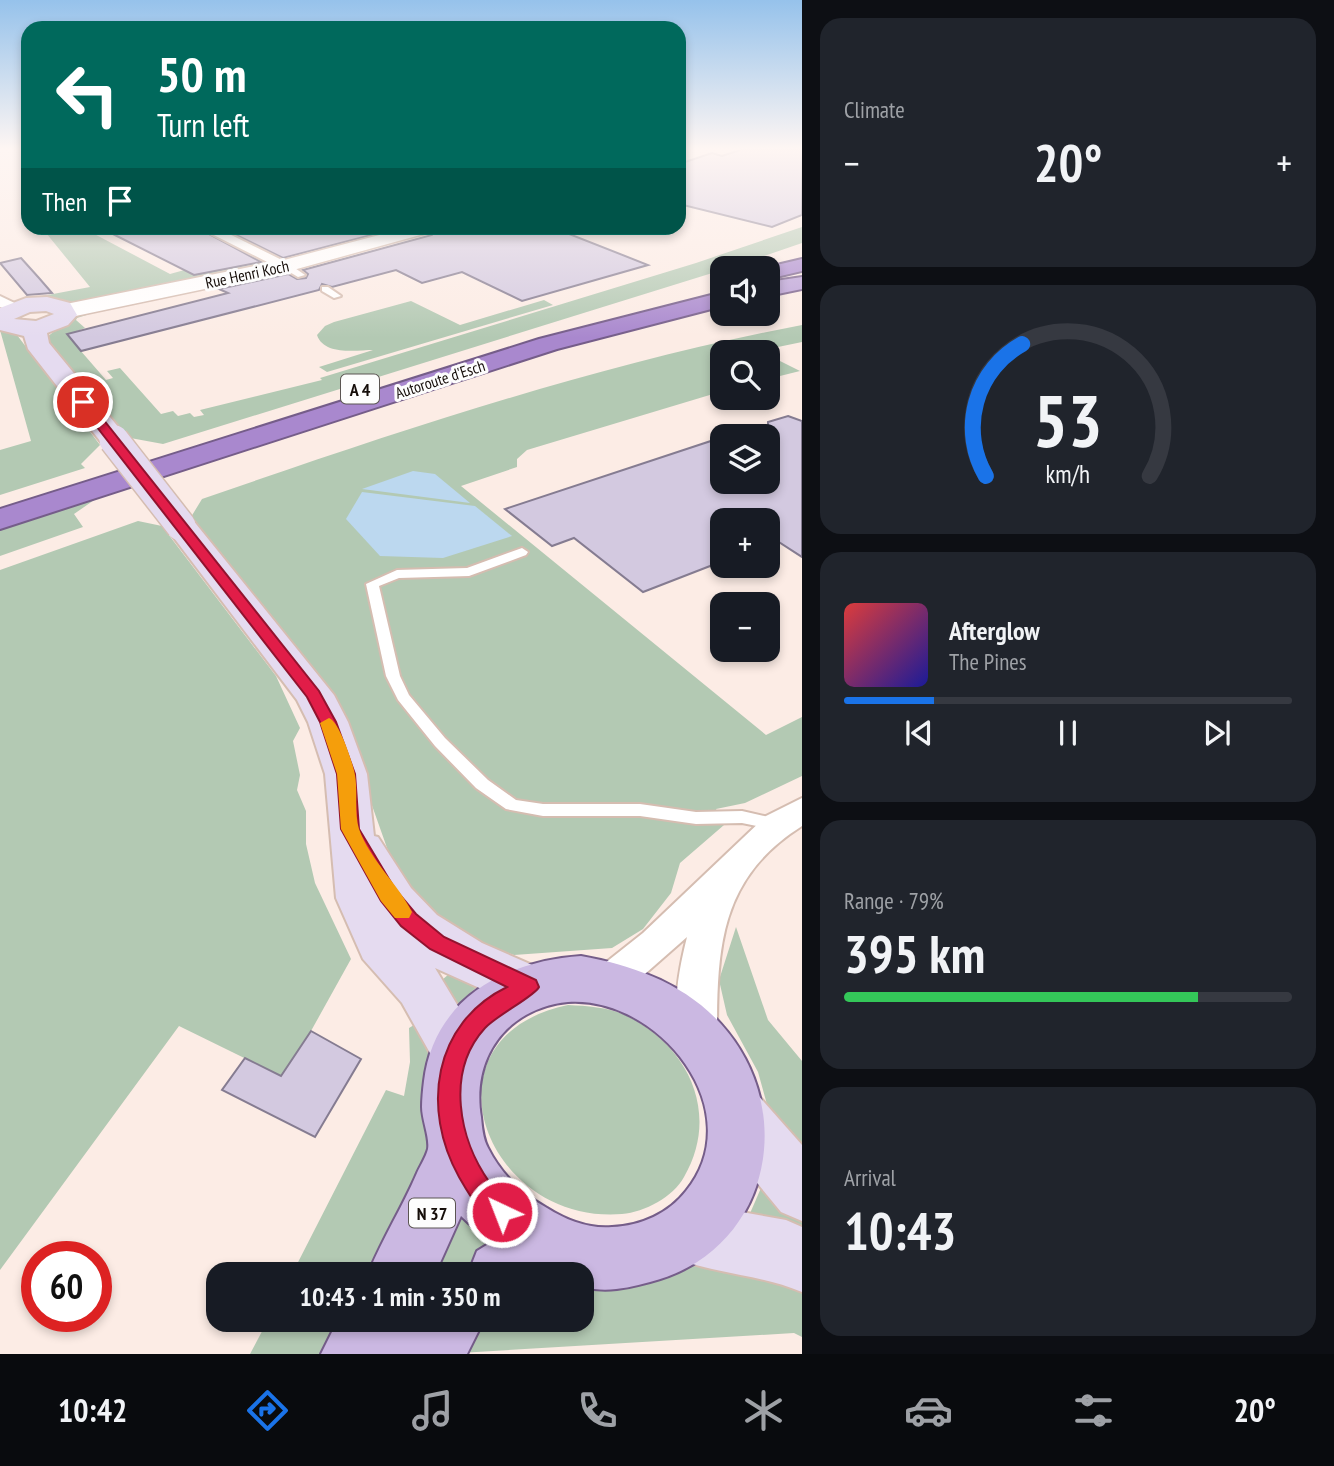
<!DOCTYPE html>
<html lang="en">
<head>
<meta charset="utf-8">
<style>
	:root { --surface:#171b24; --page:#20242c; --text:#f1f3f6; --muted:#9ea1a6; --line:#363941; --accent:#1a73e8 }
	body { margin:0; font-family:"PT Sans Narrow",sans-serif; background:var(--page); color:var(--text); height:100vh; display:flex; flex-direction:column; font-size:26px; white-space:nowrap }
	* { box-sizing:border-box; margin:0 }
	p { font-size:23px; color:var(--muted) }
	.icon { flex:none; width:38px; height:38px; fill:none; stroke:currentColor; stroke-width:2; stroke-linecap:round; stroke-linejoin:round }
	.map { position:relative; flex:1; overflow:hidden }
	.sheet { display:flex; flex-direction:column; gap:18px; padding:18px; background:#0d0f14; width:532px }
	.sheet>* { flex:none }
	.banner { position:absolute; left:21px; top:21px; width:665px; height:214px; border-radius:21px; box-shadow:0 4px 10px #0003; background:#00695c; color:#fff; overflow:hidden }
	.tools { position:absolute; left:710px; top:256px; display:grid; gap:14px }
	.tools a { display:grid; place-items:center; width:70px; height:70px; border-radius:14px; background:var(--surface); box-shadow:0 4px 10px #0003; font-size:35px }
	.speed { position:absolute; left:21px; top:1241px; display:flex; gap:14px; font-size:35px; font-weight:700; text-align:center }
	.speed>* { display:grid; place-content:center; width:91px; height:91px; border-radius:50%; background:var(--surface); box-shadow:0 4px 10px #0003; line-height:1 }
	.speed .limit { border:10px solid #d22; background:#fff; color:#111 }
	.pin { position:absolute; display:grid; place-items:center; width:60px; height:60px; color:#fff; margin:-30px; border:4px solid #fff; border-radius:50%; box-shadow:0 2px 7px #0007 }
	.me { position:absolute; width:77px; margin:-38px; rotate:317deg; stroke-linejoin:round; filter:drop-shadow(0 0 5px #0008) }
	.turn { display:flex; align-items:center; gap:24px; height:147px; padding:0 21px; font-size:32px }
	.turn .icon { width:91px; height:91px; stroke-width:2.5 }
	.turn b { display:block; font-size:49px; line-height:60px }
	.then { display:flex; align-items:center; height:66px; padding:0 21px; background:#0003; gap:14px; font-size:26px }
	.big { font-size:52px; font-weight:600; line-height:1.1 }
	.sheet .card { flex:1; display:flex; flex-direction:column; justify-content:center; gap:10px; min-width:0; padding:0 24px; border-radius:21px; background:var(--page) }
	.sheet .dial { align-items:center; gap:0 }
	.dial svg { height:182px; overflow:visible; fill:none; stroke:var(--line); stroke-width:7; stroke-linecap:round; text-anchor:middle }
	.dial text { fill:var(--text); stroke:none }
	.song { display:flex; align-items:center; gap:21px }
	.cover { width:84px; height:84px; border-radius:10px; background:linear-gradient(135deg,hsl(0 70% 55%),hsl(240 70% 35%)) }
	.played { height:7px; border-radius:4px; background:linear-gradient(90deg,var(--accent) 20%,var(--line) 20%) }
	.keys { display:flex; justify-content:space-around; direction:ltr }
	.heat { display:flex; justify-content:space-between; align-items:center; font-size:38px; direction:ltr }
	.charge { height:10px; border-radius:5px; background:linear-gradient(90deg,#34c759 79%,var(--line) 0) }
	.trip { position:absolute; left:206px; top:1262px; width:388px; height:70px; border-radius:21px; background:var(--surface); box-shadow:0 4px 10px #0003; font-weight:600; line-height:70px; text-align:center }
	.tabs { display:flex; height:112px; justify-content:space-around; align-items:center; background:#090b0e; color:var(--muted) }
	.tabs .icon { width:49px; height:49px }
	.tabs .current { color:var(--accent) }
	.tabs b { font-size:32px; color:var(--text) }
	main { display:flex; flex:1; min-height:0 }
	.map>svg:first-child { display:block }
	.green { fill:#b3c9b3 }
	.water { fill:#bcd8ef }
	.building { fill:#d3c9e0; stroke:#857c91; stroke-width:2 }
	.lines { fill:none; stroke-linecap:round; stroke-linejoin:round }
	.service-casing { stroke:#d5bdb1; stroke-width:4 }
	.minor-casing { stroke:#d5bdb1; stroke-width:4 }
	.tertiary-casing { stroke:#d5bdb1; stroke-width:3 }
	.secondary-casing { stroke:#d5bdb1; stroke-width:4 }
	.primary-casing { stroke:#755d89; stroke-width:4 }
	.trunk-casing { stroke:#755d89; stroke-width:4 }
	.motorway-casing { stroke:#755d89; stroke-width:4 }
	.service { fill:#fff; fill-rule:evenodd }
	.minor { fill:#fff; fill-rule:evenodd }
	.tertiary { fill:#fff; fill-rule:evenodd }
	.secondary { fill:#e5dbf0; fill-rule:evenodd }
	.primary { fill:#cbb8e2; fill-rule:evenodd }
	.trunk { fill:#baa0d8; fill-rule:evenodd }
	.motorway { fill:#a988ce; fill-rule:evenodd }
	.secondary-bridge-casing { stroke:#d5bdb1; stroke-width:32; stroke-linecap:butt }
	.secondary-bridge { stroke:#e5dbf0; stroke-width:29 }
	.route { fill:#e11d48; stroke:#92132f; stroke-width:2 }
	.slow { fill:#f59e0b }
	.labels { text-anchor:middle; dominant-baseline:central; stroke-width:6; stroke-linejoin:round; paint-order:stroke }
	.far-street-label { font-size:16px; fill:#150d09; stroke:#fdfdfd }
	.shield { fill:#fdfdfd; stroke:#5b5552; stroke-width:2 }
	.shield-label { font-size:18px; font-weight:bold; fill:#150d09 }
</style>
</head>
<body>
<main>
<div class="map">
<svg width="802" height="1354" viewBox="0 0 802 1354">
	<rect width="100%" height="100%" fill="#fcece5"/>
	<g class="green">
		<path d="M802,227V243L738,265L163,444L125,437L60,359L47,337L74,316L99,311L77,318L76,320L85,328L67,335L106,380L113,378L107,371L120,368L161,414L173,411L178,416L190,413L194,417L204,415L200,410L322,380L320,378L696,263Z"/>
		<path d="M42,228H83L170,274L242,254L254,256L269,264L76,302L16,301L90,287Z"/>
		<path d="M544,300L553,305L327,372L319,367L373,350C357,350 324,356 317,335L325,326L334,322L411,301L460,325Z"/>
		<path d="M802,325V342L778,347L780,361L800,371L768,379V352H723V391L527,450L517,459V467L461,486L766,735L802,717V776L745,803L716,809L724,825L680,863L671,893L643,929L612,948L514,955L448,933L415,904L392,862L369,797L191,517L202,499C399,431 597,364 802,325Z"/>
		<path d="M0,330L17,335L100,445L81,464L85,468L0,495V450L31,441Z"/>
		<path d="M100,496L74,514L83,527L0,556V529Z"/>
		<path d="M138,521L162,526L276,676L300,728L293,741L300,775L297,790L306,811V844L315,883L351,959L311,1031L281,1076L179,1026L0,1270V570Z"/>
		<path d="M736,927L768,1020L802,1061V1163L773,1126L758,1072L727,1015L719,980Z"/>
		<path d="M456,968L480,984L454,1008L435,986Z"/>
		<path d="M568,1005C587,1006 607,1007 625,1015C688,1045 721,1113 684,1177C673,1197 645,1212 622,1214C484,1225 415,1037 568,1005Z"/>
		<path d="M424,1019C436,1044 423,1068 422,1094C421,1112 428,1130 427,1148C426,1192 398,1235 379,1274H292L386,1090L404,1096L410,1062L409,1028Z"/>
		<path d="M764,1181L802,1209V1243L748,1218Z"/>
		<path d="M463,1209L498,1246L472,1274H421Z"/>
		<path d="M702,1261L802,1278V1337L794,1333L443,1354L467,1320H583V1281C624,1290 664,1279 702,1261Z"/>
		<path d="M268,1320H354L330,1354H250Z"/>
	</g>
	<g class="water">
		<path d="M413,471L435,474L470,503L362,489Z"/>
		<path d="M362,492L475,506L512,536L443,558L380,556L346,519Z"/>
	</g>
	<g class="building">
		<path d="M743,149H802V215L772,227L679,204V164L712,153L722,156Z"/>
		<path d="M101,228H198L261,262L194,275Z"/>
		<path d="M222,228H398L283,258Z"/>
		<path d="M437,228H457L458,233L480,228H554L648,265L522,301L462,272L422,283L396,270L332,287L322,284L319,290L81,351L67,334L228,293L219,289L288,274L297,279L306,278L308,274L303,270L432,235Z"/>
		<path d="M21,258L39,278L52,293L27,295L0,263Z"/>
		<path d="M788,416L802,421V557L768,535V520H723V561L643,592L574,538L552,546L505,509L723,437V481H768V422Z"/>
		<path d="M311,1031L361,1059L315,1137L222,1090L245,1058L281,1076Z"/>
	</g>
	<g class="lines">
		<defs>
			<g id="service">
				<path d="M283,264H289L305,275L298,277L283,268Z"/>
				<path d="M322,287H328L341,296L334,298L322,291Z"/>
				<path d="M522,548L528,552L526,555L469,576L399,578L379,586L400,676L409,695L445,738L488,780L516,800L543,804H640L696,812L742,811L782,820L784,824L782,828L776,830L742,823L696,824L640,816H543L506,809L476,788L435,746L398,700L386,676L366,584L397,570L467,568Z"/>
			</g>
			<g id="minor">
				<path d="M200,228H217L294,266L286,271L281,269Z"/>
				<path d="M0,296L25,308L17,313L0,307Z"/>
				<path d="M802,798V826C720,878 717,946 717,1036L711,1049L697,1054L683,1049C669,1018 679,969 687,937L621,995L608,1000L595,995L589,983L595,971L643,933L766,816Z"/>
			</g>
			<path id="tertiary" d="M406,228H434L431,232L286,272L66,318L55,311L66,304L284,260Z"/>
			<g id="secondary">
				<path d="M47,297L70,303L77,315L68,325L47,333L49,343L124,434L128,440L124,446L114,449L104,446L28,349L24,336L0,330V308L26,298ZM46,311L54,314L36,321L14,319L30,312Z"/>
				<path d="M181,516L192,519L334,695L348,722L367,774L374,836L378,837L411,888L437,915L482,943L546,971L554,987L546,1003L528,1010L435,968L485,1051L477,1069L458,1076L439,1069L402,1003L363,959L336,898L325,774L308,722L297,700L165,526L170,519Z"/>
				<path d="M736,1085L756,1093L802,1145V1221L781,1212L716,1133L707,1113L716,1093Z"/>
				<path d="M692,1203L786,1220L802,1227V1292C759,1274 713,1274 670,1256L661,1234L670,1212Z"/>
			</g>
			<g id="primary">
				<path d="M581,956C633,965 685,984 721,1024C800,1112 769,1252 650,1282C627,1288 607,1293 583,1287V1274H468L477,1251L490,1243L461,1216L435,1274H368C382,1239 402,1208 417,1173C420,1166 426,1157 428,1149C430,1138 422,1120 422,1107C422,1099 423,1089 424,1081C434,998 506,961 581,956ZM568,1002C659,996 751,1111 686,1191C669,1213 641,1226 612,1227C589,1229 566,1220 547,1208C522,1194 501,1174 488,1148C483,1139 482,1128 481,1117C471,1058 507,1008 568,1002Z"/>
				<path d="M338,1320H408L407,1323L410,1320H484L467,1354H321Z"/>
			</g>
			<path id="trunk" d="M802,277V289L768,296V282Z"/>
			<g id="motorway">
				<path d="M802,259V271L768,279V268H764Z"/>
				<path d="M723,292V306L557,349L0,529V509L539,339Z"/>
			</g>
		</defs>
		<use href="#service" class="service-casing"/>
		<use href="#minor" class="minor-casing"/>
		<use href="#tertiary" class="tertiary-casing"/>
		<use href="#secondary" class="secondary-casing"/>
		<use href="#primary" class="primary-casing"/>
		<use href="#trunk" class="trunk-casing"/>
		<use href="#motorway" class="motorway-casing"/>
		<use href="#service" class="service"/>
		<use href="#minor" class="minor"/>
		<use href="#tertiary" class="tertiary"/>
		<use href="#secondary" class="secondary"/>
		<use href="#primary" class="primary"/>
		<use href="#trunk" class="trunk"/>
		<use href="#motorway" class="motorway"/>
		<defs>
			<path id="secondary-bridge" d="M114,440L181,526"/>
		</defs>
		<use href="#secondary-bridge" class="secondary-bridge-casing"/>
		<use href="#secondary-bridge" class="secondary-bridge"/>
	</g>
	<linearGradient id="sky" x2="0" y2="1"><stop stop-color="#96c2eb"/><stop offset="0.44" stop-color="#fef6f3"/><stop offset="1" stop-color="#fef6f3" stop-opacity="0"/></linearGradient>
	<rect width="802" height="338" fill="url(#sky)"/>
	<path class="route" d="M79,399H87L319,691L336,722L355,774L359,829L395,889L416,914L444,937L536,980L539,987C535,996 497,1015 485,1028C445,1072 459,1140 490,1183C498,1194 509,1199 514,1212L511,1221L502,1224C480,1215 470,1196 459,1177C421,1109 433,1023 507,987L430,949L401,926L381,901L341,829L337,774L320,722L307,697L79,404Z"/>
	<path class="slow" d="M329,718C339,721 353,763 355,775C358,792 354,813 359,829C370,860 398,884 412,912L409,918H395L381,901L341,829L337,774L320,723Z"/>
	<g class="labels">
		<g class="far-street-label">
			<text transform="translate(247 274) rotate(-12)">Rue Henri Koch</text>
			<text transform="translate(440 379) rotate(-18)">Autoroute d'Esch</text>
		</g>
		<g class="shield">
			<rect x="341" y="374.5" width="38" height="29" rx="5"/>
			<rect x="409" y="1198.5" width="46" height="29" rx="5"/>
		</g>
		<g class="shield-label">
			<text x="360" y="389">A 4</text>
			<text x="432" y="1213">N 37</text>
		</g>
	</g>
</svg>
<div class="tools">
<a><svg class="icon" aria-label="sound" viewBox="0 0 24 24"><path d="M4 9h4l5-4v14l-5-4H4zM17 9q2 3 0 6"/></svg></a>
<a><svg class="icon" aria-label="search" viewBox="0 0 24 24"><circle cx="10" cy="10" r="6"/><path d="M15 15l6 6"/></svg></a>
<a><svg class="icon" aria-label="layers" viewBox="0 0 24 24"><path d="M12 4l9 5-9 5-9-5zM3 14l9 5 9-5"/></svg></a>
<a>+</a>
<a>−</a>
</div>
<div class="speed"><div class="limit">60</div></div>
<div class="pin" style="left:83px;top:402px;background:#d93025"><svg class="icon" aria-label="arrive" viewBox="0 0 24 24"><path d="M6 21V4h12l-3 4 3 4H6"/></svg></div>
<svg class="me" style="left:502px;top:1212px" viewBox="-20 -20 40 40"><circle r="17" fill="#e11d48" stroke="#fff" stroke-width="3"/><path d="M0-11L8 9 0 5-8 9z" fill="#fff"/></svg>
<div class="trip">10:43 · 1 min · 350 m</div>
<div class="banner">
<div class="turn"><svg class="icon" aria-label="left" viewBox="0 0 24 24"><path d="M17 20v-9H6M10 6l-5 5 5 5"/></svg><div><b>50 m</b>Turn left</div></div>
<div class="then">Then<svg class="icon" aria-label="arrive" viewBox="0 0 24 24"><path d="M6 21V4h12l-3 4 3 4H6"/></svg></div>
</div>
</div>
<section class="sheet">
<div class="card"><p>Climate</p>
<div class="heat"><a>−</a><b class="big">20°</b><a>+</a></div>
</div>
<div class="card dial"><svg viewBox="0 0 100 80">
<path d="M14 69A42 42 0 1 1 86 69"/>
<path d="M14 69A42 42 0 0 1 30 11" stroke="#1a73e8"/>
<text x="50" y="56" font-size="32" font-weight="700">53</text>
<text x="50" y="72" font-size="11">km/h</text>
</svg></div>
<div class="card">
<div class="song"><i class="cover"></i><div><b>Afterglow</b><p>The Pines</p></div></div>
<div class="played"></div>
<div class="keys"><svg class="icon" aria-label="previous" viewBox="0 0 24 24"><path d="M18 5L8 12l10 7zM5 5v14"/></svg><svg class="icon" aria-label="pause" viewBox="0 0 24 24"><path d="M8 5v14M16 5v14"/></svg><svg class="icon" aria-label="next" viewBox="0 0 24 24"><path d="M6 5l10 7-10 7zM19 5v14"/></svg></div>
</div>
<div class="card"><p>Range · 79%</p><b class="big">395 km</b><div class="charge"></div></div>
<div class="card"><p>Arrival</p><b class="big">10:43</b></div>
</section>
</main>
<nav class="tabs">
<b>10:42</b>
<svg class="icon current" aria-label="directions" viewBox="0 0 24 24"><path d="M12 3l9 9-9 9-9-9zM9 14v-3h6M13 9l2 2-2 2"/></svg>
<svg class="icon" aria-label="music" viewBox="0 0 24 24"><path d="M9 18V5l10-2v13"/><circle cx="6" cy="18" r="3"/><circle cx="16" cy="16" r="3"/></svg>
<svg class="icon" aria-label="phone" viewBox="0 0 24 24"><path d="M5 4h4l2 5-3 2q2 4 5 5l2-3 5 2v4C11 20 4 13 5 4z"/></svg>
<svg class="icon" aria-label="climate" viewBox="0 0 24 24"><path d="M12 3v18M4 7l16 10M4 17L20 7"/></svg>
<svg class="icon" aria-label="car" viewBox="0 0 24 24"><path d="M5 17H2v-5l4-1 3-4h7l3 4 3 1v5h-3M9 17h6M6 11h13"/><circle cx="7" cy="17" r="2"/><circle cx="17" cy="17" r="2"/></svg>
<svg class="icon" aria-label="filters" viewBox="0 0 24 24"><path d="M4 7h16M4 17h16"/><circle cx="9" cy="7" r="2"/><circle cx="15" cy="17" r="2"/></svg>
<b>20°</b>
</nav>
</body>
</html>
